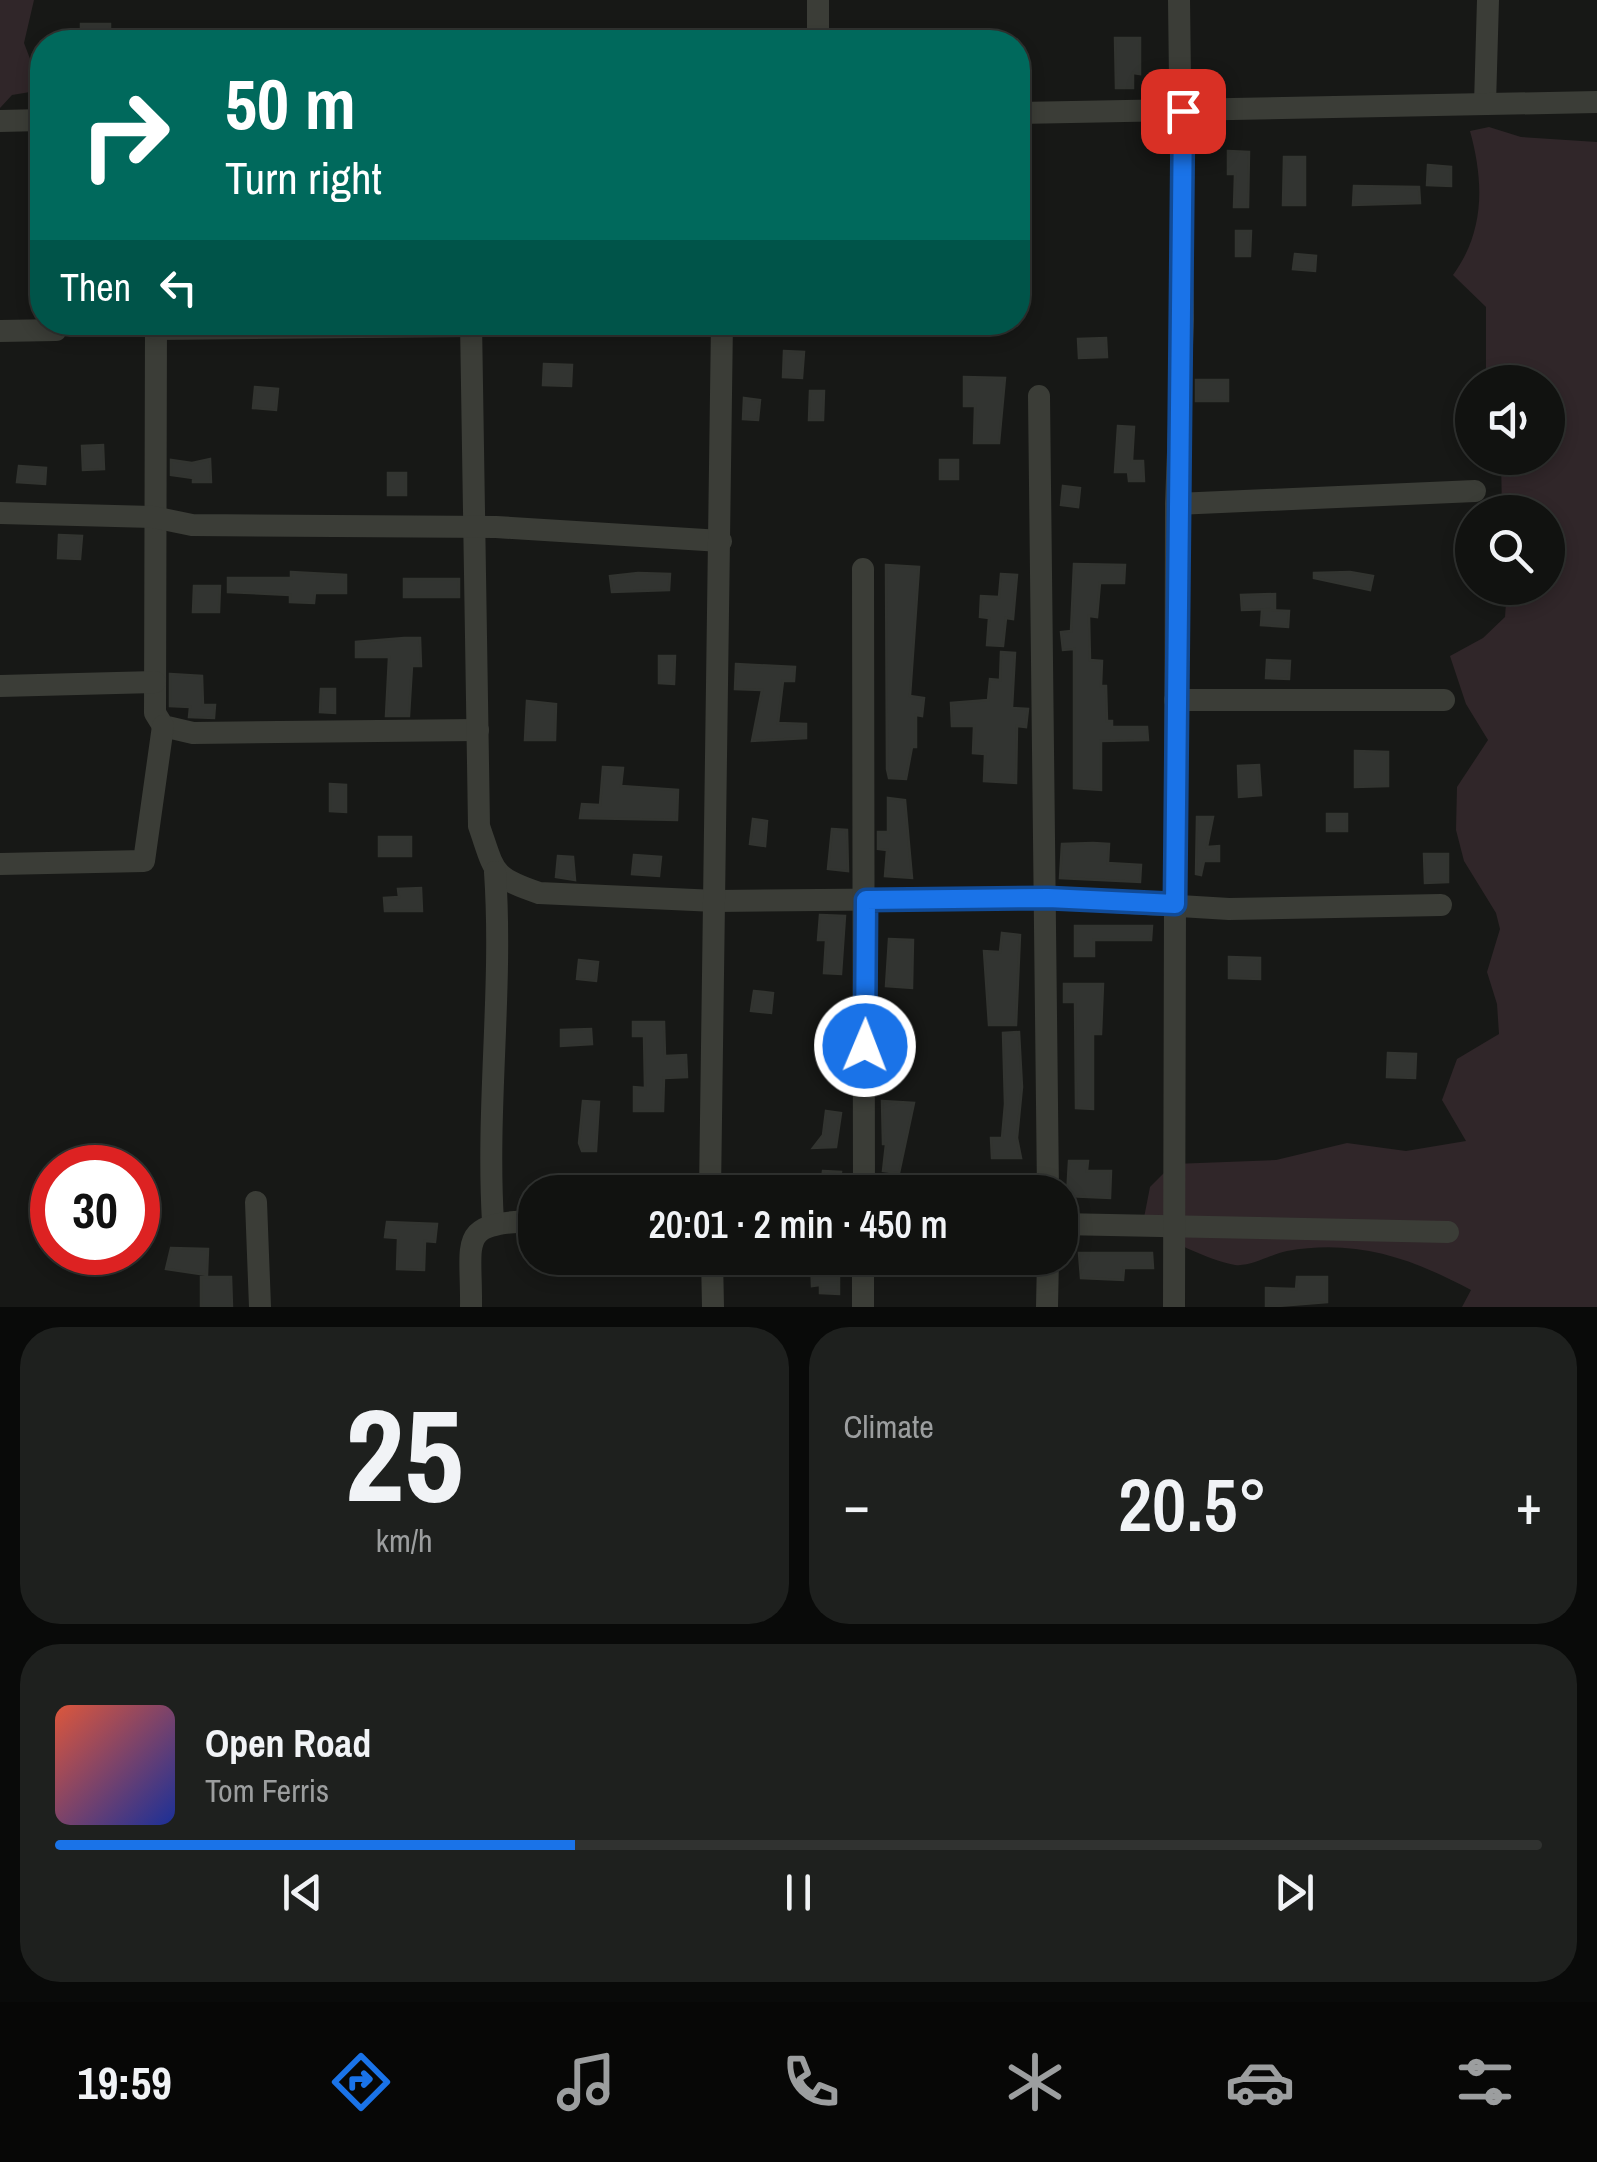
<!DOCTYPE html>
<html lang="en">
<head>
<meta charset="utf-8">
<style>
	:root { --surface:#111210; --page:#1e201e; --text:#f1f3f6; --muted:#9c9e9f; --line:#303230; --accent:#1a73e8 }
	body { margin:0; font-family:"Archivo Narrow",sans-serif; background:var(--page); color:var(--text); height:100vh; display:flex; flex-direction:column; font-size:38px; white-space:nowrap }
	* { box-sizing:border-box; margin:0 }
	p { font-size:32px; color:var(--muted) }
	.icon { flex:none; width:55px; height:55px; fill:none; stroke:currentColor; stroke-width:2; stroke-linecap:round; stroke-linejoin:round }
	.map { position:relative; height:1307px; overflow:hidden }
	.drawer { display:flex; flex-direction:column; gap:20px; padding:20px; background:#090a09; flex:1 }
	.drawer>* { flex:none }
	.hud { position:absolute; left:30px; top:30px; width:1000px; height:305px; border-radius:40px; box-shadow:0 5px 15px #0003,0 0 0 2px var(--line); background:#00695c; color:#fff; overflow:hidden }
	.buttons { position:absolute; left:1455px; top:365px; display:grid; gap:20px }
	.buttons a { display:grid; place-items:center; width:110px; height:110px; border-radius:50%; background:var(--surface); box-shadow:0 5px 15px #0003,0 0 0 2px var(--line); font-size:50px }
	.speed { position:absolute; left:30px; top:1145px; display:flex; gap:20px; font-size:50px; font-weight:700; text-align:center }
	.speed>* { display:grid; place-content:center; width:130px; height:130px; border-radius:50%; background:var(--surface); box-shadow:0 5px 15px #0003,0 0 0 2px var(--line); line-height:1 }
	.speed .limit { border:15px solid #d22; background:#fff; color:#111 }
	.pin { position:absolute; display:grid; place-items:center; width:85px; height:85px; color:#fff; margin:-42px; border-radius:20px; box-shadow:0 5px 15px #0006 }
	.me { position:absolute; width:110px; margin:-55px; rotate:1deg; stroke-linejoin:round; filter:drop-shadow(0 0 8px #0008) }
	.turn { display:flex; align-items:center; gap:35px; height:210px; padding:0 30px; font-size:45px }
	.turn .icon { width:130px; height:130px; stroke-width:2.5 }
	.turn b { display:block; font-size:70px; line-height:85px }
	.then { display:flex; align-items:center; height:95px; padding:0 30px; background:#0003; gap:20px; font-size:38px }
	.big { font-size:75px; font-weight:600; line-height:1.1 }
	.drawer .widget { flex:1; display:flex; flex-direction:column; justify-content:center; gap:15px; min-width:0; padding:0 35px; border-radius:40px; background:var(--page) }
	.drawer .dial { align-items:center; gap:0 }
	.dial b { font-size:130px; line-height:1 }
	.song { display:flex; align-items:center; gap:30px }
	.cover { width:120px; height:120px; border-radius:15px; background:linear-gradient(135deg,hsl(10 70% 55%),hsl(230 70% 35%)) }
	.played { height:10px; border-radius:5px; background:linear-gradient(90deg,var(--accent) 35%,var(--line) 35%) }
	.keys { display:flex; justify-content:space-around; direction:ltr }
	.heat { display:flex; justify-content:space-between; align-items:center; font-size:55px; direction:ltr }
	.drawer .tiles { flex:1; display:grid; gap:20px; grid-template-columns:1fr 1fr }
	.widget:last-child { grid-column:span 2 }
	.trip { position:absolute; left:518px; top:1175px; width:560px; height:100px; border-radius:40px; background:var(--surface); box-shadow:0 5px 15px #0003,0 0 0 2px var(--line); font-weight:600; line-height:100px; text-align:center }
	.tab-bar { display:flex; height:160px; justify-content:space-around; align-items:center; background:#070706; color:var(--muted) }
	.tab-bar .icon { width:70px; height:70px }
	.tab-bar .on { color:var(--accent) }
	.tab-bar b { font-size:45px; color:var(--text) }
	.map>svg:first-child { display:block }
	.green { fill:#302629 }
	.building { fill:#323431; stroke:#323430; stroke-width:2.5 }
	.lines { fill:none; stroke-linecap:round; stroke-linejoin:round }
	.minor { stroke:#3b3d37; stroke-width:22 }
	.route-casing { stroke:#114b97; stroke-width:25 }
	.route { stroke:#1a73e8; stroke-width:18 }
</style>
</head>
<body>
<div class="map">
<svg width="1597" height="1307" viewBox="0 0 1597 1307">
	<rect width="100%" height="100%" fill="#171816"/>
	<g class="green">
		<path d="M0,0H34L24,43L42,90L12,95L0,108Z"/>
		<path d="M1489,127L1521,137L1597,142V1307H1462L1471,1290C1411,1258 1356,1239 1287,1251C1271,1254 1251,1267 1235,1265C1205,1259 1171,1240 1142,1228L1150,1187L1173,1164L1276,1160L1347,1143L1406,1151L1466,1141L1442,1100L1457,1059L1499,1034L1497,1004L1487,972L1500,929L1496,913L1464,861L1456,830L1457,787L1488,740L1466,704L1450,656L1483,638L1505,617L1507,588H1548V512H1502L1501,458H1548V382H1486V307L1453,275C1485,231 1484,182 1470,131Z"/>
	</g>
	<g class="building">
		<rect x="81" y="24" width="29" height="18"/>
		<path d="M1115,38H1140V74L1133,73V88H1116Z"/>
		<path d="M1228,151L1249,152L1248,207H1234L1235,174H1228Z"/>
		<path d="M1284,157H1305V205H1283Z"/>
		<path d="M1428,165L1451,167V186L1427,185Z"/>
		<path d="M1354,186L1419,187L1420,203L1353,205Z"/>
		<path d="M1236,231H1251L1250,256H1236Z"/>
		<path d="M1295,254L1316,256L1315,271L1293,269Z"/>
		<path d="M1106,338L1107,357L1079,358L1078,339Z"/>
		<path d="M784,351L804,352L802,378L783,377Z"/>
		<path d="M544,364L572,365L571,386L543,385Z"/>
		<path d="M964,377L1005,378L999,443H974L975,406H964Z"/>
		<rect x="1196" y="380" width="32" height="21"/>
		<path d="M255,387L278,389L276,410L253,408Z"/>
		<path d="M810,391H824L823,420H809Z"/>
		<path d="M744,398L760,400L758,420L743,419Z"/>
		<path d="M1118,426L1134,427L1132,461H1143L1144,481H1129L1128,472H1115Z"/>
		<path d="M103,445L104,469L83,470L82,446Z"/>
		<path d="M210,459L211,482H193V478L171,475V460L192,463Z"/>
		<rect x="940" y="460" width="18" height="19"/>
		<path d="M19,466L46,468L45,484L17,482Z"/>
		<rect x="388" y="473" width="18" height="22"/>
		<path d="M1063,486L1080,488L1078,507L1061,505Z"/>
		<path d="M59,535L82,536L80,559L58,558Z"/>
		<path d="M1074,564L1125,565L1124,583H1100L1097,617L1089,616L1090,660L1102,661L1101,686H1106L1107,721H1112V727H1147L1148,740L1101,741V790L1074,788V649L1063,650L1061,632L1071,631Z"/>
		<path d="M886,565L919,567L910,696L924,698L922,716L916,715V747H912L906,779L889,778L887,769Z"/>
		<path d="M291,572L346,575V593H315L314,603L290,602V595L228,592V578H291Z"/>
		<path d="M1350,572L1373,576L1370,590L1314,578V573Z"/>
		<path d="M638,573L670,574L669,590L612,592L610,576Z"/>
		<path d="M1001,574L1017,575L1013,619L1006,618L1003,646L987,645L989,618L980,617L981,596L999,597Z"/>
		<rect x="404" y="579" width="55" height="18"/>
		<path d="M194,586H220L219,612H193Z"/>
		<path d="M1275,594V609L1242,610L1241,595Z"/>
		<path d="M1262,610L1289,611L1288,627L1261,625Z"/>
		<path d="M404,638H420L421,666H412L409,716H386L389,657H356V642Z"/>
		<path d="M1001,652L1015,653L1012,708L1028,709L1026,727L1017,726L1016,783L984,781L985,754L973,753L974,726H952L951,703L988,700L990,679L1000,680Z"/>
		<path d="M659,656H675L674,684L659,683Z"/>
		<path d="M1267,660L1290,661L1289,679L1266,678Z"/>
		<path d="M736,664L795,667L794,681H783L778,723L806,724V738L752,741L762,690L735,689Z"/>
		<path d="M170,674L202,676L203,705H215L214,718L189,717L190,707L170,706Z"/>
		<path d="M321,689H335V713L320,712Z"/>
		<path d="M527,701L556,704L555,740H525Z"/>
		<path d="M1355,751L1388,752V786L1355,787Z"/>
		<path d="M1259,765L1261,795L1239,797L1238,766Z"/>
		<path d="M603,767L623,768L621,786L678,790L677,820L580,818L582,804L600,805Z"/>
		<path d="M330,784L346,785V812L330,811Z"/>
		<path d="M888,798L905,800L912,878L885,876L887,850L878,849V832H888Z"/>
		<rect x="1327" y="814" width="20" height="17"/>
		<path d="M1197,817H1213L1207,847L1219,846V861H1204L1201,875L1196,874Z"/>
		<path d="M753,819L767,821L765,846L750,844Z"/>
		<path d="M832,829L847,830L848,871L828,869Z"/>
		<rect x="379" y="837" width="32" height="19"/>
		<path d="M1093,843L1109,844L1108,863L1141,865L1140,882L1060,878L1062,844Z"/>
		<path d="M1424,854H1448V882L1425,883Z"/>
		<path d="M634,855L661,857L659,876L632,874Z"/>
		<path d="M558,856L573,857L575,880L556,877Z"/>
		<path d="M421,888L422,911H385L384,898L399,897L398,889Z"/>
		<path d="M820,915L845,916L841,974L824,973L826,940H818Z"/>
		<path d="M1075,926H1152L1151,940H1094V956H1075Z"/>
		<path d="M1002,933L1020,935L1016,1025H989L984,951L1000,952Z"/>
		<path d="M889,939L913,940L912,988L886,986Z"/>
		<path d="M1229,957L1260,958V979L1229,978Z"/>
		<path d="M579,960L598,962L596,981L577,979Z"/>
		<path d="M1064,984H1103L1101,1034H1093V1109L1076,1108L1075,1002H1064Z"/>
		<path d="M754,991L773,993L771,1013L751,1011Z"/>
		<path d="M633,1022H664L665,1056L686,1055L687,1077L664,1078L663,1111H634V1087L645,1088L644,1036H633Z"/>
		<rect x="824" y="1025" width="19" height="21"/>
		<path d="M888,1025L911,1026L910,1041L887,1039Z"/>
		<path d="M591,1029L592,1044L561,1046V1030Z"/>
		<path d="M1019,1032L1022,1087L1017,1138L1021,1158H992L991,1138H1002L1005,1104L1003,1033Z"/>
		<path d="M1388,1053L1416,1054L1415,1078L1387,1077Z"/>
		<path d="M583,1101L599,1102L596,1151H582L579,1143Z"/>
		<path d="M882,1101L914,1103L899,1173L883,1171L886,1144H883Z"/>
		<path d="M826,1111L841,1113L836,1147L813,1148L823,1135Z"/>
		<path d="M1069,1161H1088L1087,1171H1111L1110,1198L1067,1196Z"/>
		<path d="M823,1171L841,1172L840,1182L849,1183L848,1192H799L801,1177L822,1180Z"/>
		<path d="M387,1222L437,1224L435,1242L425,1241L424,1270L397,1269L398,1238L385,1237Z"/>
		<path d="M171,1248L208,1249L207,1275L166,1269Z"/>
		<path d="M1079,1253H1152L1153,1268H1124L1123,1280L1081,1278Z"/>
		<path d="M811,1258H839V1294L820,1293V1285L812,1286Z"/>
		<path d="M201,1277H231L232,1307H201Z"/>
		<path d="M1297,1277H1327V1302L1266,1307V1288L1296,1289Z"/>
	</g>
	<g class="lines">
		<g class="minor">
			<path d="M818,0V42"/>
			<path d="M1485,104L1488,0"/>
			<path d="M1018,113L1597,102"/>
			<path d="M0,121L42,120"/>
			<path d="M156,322L155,713L163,726L193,733L478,730"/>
			<path d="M471,322L479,826C495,872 491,877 539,893L716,901L1048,898L1229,909L1441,905"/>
			<path d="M156,329L471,326"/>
			<path d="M0,331L56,330"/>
			<path d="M1039,396L1048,1192"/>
			<path d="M1176,504L1475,491"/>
			<path d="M0,513L153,517L192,525L496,527L721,541"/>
			<path d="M863,569L864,1192"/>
			<path d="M0,686L155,682"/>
			<path d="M1175,700H1444"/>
			<path d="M0,864L144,861L163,726"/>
			<path d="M710,1192L722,322"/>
			<path d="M256,1202L260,1307"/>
			<path d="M493,1222C486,1105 503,989 495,872"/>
			<path d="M1060,1224L1448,1232"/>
			<path d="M712,1258L713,1307"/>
			<path d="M471,1307C472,1239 456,1223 535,1221"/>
			<path d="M863,1307V1258"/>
			<path d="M1047,1307L1048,1258"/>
			<path d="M1174,1307L1176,504L1183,319L1179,0"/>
		</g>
	</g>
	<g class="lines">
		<defs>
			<path id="route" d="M865,1046L866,900L1048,898L1175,904L1183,111"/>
		</defs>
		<use href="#route" class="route-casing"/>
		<use href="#route" class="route"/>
	</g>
</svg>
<div class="buttons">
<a><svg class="icon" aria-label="sound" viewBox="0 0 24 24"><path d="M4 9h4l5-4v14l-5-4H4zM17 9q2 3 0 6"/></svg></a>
<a><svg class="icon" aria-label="search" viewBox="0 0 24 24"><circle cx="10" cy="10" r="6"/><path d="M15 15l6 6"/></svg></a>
</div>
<div class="speed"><div class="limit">30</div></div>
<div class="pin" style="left:1183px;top:111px;background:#d93025"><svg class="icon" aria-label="arrive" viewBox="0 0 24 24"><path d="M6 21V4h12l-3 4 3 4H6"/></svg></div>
<svg class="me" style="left:865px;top:1046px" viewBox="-20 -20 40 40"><circle r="17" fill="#1a73e8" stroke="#fff" stroke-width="3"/><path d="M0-11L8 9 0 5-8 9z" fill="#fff"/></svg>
<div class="trip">20:01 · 2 min · 450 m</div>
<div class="hud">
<div class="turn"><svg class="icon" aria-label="right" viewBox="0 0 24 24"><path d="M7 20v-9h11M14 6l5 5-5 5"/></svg><div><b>50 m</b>Turn right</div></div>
<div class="then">Then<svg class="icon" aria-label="left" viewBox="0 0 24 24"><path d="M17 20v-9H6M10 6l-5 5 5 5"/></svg></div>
</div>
</div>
<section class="drawer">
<div class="tiles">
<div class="widget dial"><b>25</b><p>km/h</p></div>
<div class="widget"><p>Climate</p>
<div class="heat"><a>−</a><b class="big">20.5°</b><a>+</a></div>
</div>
<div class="widget">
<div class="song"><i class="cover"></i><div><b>Open Road</b><p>Tom Ferris</p></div></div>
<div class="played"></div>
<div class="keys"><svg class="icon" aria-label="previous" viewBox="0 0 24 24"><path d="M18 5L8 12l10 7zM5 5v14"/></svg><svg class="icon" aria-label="pause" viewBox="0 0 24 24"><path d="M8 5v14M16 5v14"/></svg><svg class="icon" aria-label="next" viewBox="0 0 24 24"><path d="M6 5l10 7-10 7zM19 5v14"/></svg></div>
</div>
</div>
</section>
<nav class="tab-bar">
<b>19:59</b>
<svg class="icon on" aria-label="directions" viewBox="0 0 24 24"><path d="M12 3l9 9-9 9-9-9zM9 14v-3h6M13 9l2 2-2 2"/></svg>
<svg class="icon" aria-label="music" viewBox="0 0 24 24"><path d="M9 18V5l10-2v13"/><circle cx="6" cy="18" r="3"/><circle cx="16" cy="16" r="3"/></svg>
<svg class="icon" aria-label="phone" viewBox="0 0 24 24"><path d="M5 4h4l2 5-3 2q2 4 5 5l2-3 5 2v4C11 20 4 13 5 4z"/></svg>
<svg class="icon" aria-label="climate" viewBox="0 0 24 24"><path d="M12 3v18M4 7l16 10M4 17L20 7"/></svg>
<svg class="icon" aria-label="car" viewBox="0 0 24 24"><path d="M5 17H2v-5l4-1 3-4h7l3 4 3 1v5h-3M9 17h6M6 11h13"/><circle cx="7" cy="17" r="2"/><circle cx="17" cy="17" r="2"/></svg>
<svg class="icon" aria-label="filters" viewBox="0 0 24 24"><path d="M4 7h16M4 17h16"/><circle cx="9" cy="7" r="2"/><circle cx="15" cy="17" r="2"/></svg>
</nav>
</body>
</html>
